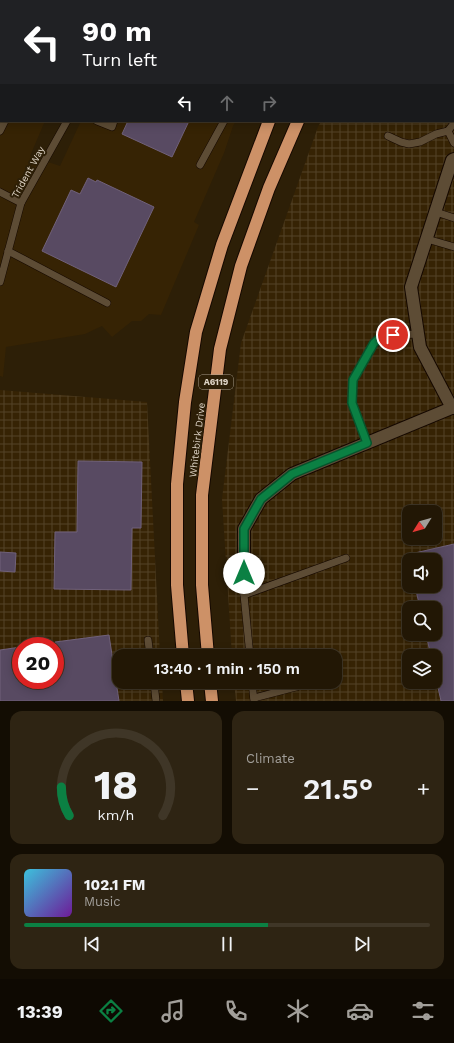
<!DOCTYPE html>
<html lang="en">
<head>
<meta charset="utf-8">
<style>
	:root { --surface:#221705; --page:#2e2413; --text:#f1f3f6; --muted:#a29f9a; --line:#3f3627; --accent:#0b8043 }
	body { margin:0; font-family:"Work Sans",sans-serif; background:var(--page); color:var(--text); height:100vh; display:flex; flex-direction:column; font-size:15px; white-space:nowrap }
	* { box-sizing:border-box; margin:0 }
	p { font-size:13px; color:var(--muted) }
	.icon { flex:none; width:22px; height:22px; fill:none; stroke:currentColor; stroke-width:2; stroke-linecap:round; stroke-linejoin:round }
	.map { position:relative; height:701px; overflow:hidden }
	.drawer { display:flex; flex-direction:column; gap:10px; padding:10px; background:#130d03; flex:1 }
	.drawer>* { flex:none }
	.guide { position:absolute; left:0px; top:0px; width:454px; height:122px; box-shadow:0 2px 10px #0003,0 0 0 1px var(--line); background:#202124; color:#fff; overflow:hidden }
	.needle { width:26px; rotate:233deg }
	.buttons { position:absolute; left:402px; top:505px; display:grid; gap:8px }
	.buttons a { display:grid; place-items:center; width:40px; height:40px; border-radius:8px; background:var(--surface); box-shadow:0 2px 10px #0003,0 0 0 1px var(--line); font-size:20px }
	.speed { position:absolute; left:12px; top:637px; display:flex; gap:8px; font-size:20px; font-weight:700; text-align:center }
	.speed>* { display:grid; place-content:center; width:52px; height:52px; border-radius:50%; background:var(--surface); box-shadow:0 2px 10px #0003,0 0 0 1px var(--line); line-height:1 }
	.speed .limit { border:6px solid #d22; background:#fff; color:#111 }
	.pin { position:absolute; display:grid; place-items:center; width:34px; height:34px; color:#fff; margin:-17px; border:2px solid #fff; border-radius:50%; box-shadow:0 1px 4px #0007 }
	.me { position:absolute; width:44px; margin:-22px; rotate:0deg; stroke-linejoin:round; filter:drop-shadow(0 0 3px #0008) }
	.turn { display:flex; align-items:center; gap:14px; height:84px; padding:0 16px; font-size:18px }
	.turn .icon { width:52px; height:52px; stroke-width:2.5 }
	.turn b { display:block; font-size:28px; line-height:34px }
	.lanes { display:flex; align-items:center; height:38px; padding:0 16px; background:#0003; justify-content:center; gap:20px; direction:ltr }
	.lanes .off { opacity:.35 }
	.big { font-size:30px; font-weight:600; line-height:1.1 }
	.drawer .tile { flex:1; display:flex; flex-direction:column; justify-content:center; gap:6px; min-width:0; padding:0 14px; border-radius:12px; background:var(--page) }
	.drawer .dial { align-items:center; gap:0 }
	.dial svg { height:104px; overflow:visible; fill:none; stroke:var(--line); stroke-width:7; stroke-linecap:round; text-anchor:middle }
	.dial text { fill:var(--text); stroke:none }
	.song { display:flex; align-items:center; gap:12px }
	.cover { width:48px; height:48px; border-radius:6px; background:linear-gradient(135deg,hsl(190 70% 55%),hsl(280 70% 35%)) }
	.played { height:4px; border-radius:2px; background:linear-gradient(90deg,var(--accent) 60%,var(--line) 60%) }
	.keys { display:flex; justify-content:space-around; direction:ltr }
	.heat { display:flex; justify-content:space-between; align-items:center; font-size:22px; direction:ltr }
	.drawer .tiles { flex:1; display:grid; gap:10px; grid-template-columns:1fr 1fr }
	.tile:last-child { grid-column:span 2 }
	.trip { position:absolute; left:112px; top:649px; width:230px; height:40px; border-radius:12px; background:var(--surface); box-shadow:0 2px 10px #0003,0 0 0 1px var(--line); font-weight:600; line-height:40px; text-align:center }
	.tabs { display:flex; height:64px; justify-content:space-around; align-items:center; background:#0e0902; color:var(--muted) }
	.tabs .icon { width:28px; height:28px }
	.tabs .on { color:var(--accent) }
	.tabs b { font-size:18px; color:var(--text) }
	.map>svg:first-child { display:block }
	.built { fill:#362304 }
	.industrial { fill:url(#industrial-grid); fill-rule:evenodd }
	.building { fill:#584a62; stroke:#70617a }
	.lines { fill:none; stroke-linecap:round; stroke-linejoin:round }
	.lane-casing { stroke:#150800; stroke-width:8 }
	.street-casing { stroke:#150800; stroke-width:14 }
	.highway-casing { stroke:#150800; stroke-width:14 }
	.lane { stroke:#5d4c35; stroke-width:7 }
	.street { stroke:#5d4c35; stroke-width:12 }
	.highway { stroke:#cd9167; stroke-width:12 }
	.route-casing { stroke:#07532c; stroke-width:10 }
	.route { stroke:#0b8043; stroke-width:7 }
	.labels { text-anchor:middle; dominant-baseline:central; stroke-width:4; stroke-linejoin:round; paint-order:stroke }
	.shield { fill:#2d1f07; stroke:#a89d8c; stroke-width:1 }
	.shield-label { font-size:9px; font-weight:bold; fill:#ddd3c5 }
	.street-label { font-size:10px; fill:#ddd3c5; stroke:#2d1f07 }
</style>
</head>
<body>
<div class="map">
<svg width="454" height="701" viewBox="0 0 454 701">
	<defs>
		<pattern id="industrial-grid" width="8" height="8" patternUnits="userSpaceOnUse"><rect width="8" height="8" fill="#362304"/><path d="M0 4h8M4 0v8" fill="none" stroke="#534227"/></pattern>
	</defs>
	<rect width="100%" height="100%" fill="#2d1f07"/>
	<g class="built">
		<path d="M0,0H125L1,1V121H45L30,156L60,166L81,121H236L233,126L224,153L194,222L199,225L161,315L149,314L141,321H132L112,337L102,326L85,334L6,347L3,377L0,376Z"/>
		<path d="M178,0H308L307,1Z"/>
	</g>
	<g class="industrial">
		<path d="M374,0H454V701H236L234,682H335V656H232L222,499L241,343L318,127L321,121H453V1H373ZM409,512H435V538H409ZM409,560H435V586H409ZM409,608H435V634H409ZM409,656H435V682H409Z"/>
		<path d="M0,390L147,402L160,656H119V682H162L163,701H0ZM21,646H55V680H21Z"/>
	</g>
	<g class="building">
		<path d="M128,121H189L172,157L122,134Z"/>
		<path d="M88,178L96,182L97,180L154,207L116,287L42,251L71,190L80,194Z"/>
		<path d="M78,461L142,462L141,528H132L131,590L54,589L55,532H77Z"/>
		<path d="M454,544V701H441L435,674V656H431L426,634H435V608H420L415,586H435V560H406V555Z"/>
		<path d="M0,552L16,553L15,572L0,571Z"/>
		<path d="M109,635L119,701H0V650L21,647V680H55V642Z"/>
	</g>
	<g class="lines">
		<defs>
			<g id="lane">
				<path d="M207,1V0"/>
				<path d="M0,96L1,97"/>
				<path d="M97,121L112,127L114,121"/>
				<path d="M454,123L448,131L454,143"/>
				<path d="M0,131L5,121"/>
				<path d="M388,136L401,142L409,144L420,142L436,134L448,131"/>
				<path d="M200,165L224,121"/>
				<path d="M0,192L21,203"/>
				<path d="M436,212L454,218"/>
				<path d="M427,239L454,247"/>
				<path d="M8,251L107,303"/>
				<path d="M0,282L21,203L67,121"/>
				<path d="M367,443L352,403L353,380L374,343L381,337L393,335L419,334"/>
				<path d="M244,562V595L250,656"/>
				<path d="M244,595L346,558"/>
				<path d="M148,640L150,656"/>
				<path d="M154,682L156,701"/>
				<path d="M252,682L254,701"/>
				<path d="M254,698L315,682"/>
			</g>
			<g id="street">
				<path d="M452,408L420,347L411,287L452,160L454,159"/>
				<path d="M244,562V529L261,499L292,474L454,407"/>
			</g>
			<g id="highway">
				<path d="M320,1L321,0"/>
				<path d="M349,1V0"/>
				<path d="M183,656L177,585V484L185,402L196,332L222,245L269,121"/>
				<path d="M208,656L202,585V495L220,349L241,266L269,188L298,121"/>
				<path d="M186,682L188,701"/>
				<path d="M210,682L212,701"/>
			</g>
		</defs>
		<use href="#lane" class="lane-casing"/>
		<use href="#street" class="street-casing"/>
		<use href="#highway" class="highway-casing"/>
		<use href="#lane" class="lane"/>
		<use href="#street" class="street"/>
		<use href="#highway" class="highway"/>
	</g>
	<g class="lines">
		<defs>
			<path id="route" d="M244,573V529L261,499L292,474L367,443L352,403L353,380L374,343L381,337L393,335"/>
		</defs>
		<use href="#route" class="route-casing"/>
		<use href="#route" class="route"/>
	</g>
	<g class="labels">
		<rect class="shield" x="199" y="375" width="34" height="14" rx="3"/>
		<g class="shield-label">
			<text x="216" y="382">A6119</text>
		</g>
		<g class="street-label">
			<text transform="translate(28 172) rotate(-61)">Trident Way</text>
			<text transform="translate(197 440) rotate(-83)">Whitebirk Drive</text>
		</g>
	</g>
</svg>
<div class="buttons">
<a><svg class="needle" viewBox="-14 -14 28 28"><path d="M0-13l5 13h-10z" fill="#e53935"/><path d="M0 13l5-13h-10z" fill="#a29f9a"/></svg></a>
<a><svg class="icon" aria-label="sound" viewBox="0 0 24 24"><path d="M4 9h4l5-4v14l-5-4H4zM17 9q2 3 0 6"/></svg></a>
<a><svg class="icon" aria-label="search" viewBox="0 0 24 24"><circle cx="10" cy="10" r="6"/><path d="M15 15l6 6"/></svg></a>
<a><svg class="icon" aria-label="layers" viewBox="0 0 24 24"><path d="M12 4l9 5-9 5-9-5zM3 14l9 5 9-5"/></svg></a>
</div>
<div class="speed"><div class="limit">20</div></div>
<div class="pin" style="left:393px;top:335px;background:#d93025"><svg class="icon" aria-label="arrive" viewBox="0 0 24 24"><path d="M6 21V4h12l-3 4 3 4H6"/></svg></div>
<svg class="me" style="left:244px;top:573px" viewBox="-20 -20 40 40"><circle r="19" fill="#fff"/><path d="M0-13L10 11 0 6-10 11z" fill="#0b8043"/></svg>
<div class="trip">13:40 · 1 min · 150 m</div>
<div class="guide">
<div class="turn"><svg class="icon" aria-label="left" viewBox="0 0 24 24"><path d="M17 20v-9H6M10 6l-5 5 5 5"/></svg><div><b>90 m</b>Turn left</div></div>
<div class="lanes"><svg class="icon" aria-label="left" viewBox="0 0 24 24"><path d="M17 20v-9H6M10 6l-5 5 5 5"/></svg><svg class="icon off" aria-label="ahead" viewBox="0 0 24 24"><path d="M12 20V5M6 11l6-6 6 6"/></svg><svg class="icon off" aria-label="right" viewBox="0 0 24 24"><path d="M7 20v-9h11M14 6l5 5-5 5"/></svg></div>
</div>
</div>
<section class="drawer">
<div class="tiles">
<div class="tile dial"><svg viewBox="0 0 100 80">
<path d="M14 69A42 42 0 1 1 86 69"/>
<path d="M14 69A42 42 0 0 1 8 47" stroke="#0b8043"/>
<text x="50" y="56" font-size="32" font-weight="700">18</text>
<text x="50" y="72" font-size="11">km/h</text>
</svg></div>
<div class="tile"><p>Climate</p>
<div class="heat"><a>−</a><b class="big">21.5°</b><a>+</a></div>
</div>
<div class="tile">
<div class="song"><i class="cover"></i><div><b>102.1 FM</b><p>Music</p></div></div>
<div class="played"></div>
<div class="keys"><svg class="icon" aria-label="previous" viewBox="0 0 24 24"><path d="M18 5L8 12l10 7zM5 5v14"/></svg><svg class="icon" aria-label="pause" viewBox="0 0 24 24"><path d="M8 5v14M16 5v14"/></svg><svg class="icon" aria-label="next" viewBox="0 0 24 24"><path d="M6 5l10 7-10 7zM19 5v14"/></svg></div>
</div>
</div>
</section>
<nav class="tabs">
<b>13:39</b>
<svg class="icon on" aria-label="directions" viewBox="0 0 24 24"><path d="M12 3l9 9-9 9-9-9zM9 14v-3h6M13 9l2 2-2 2"/></svg>
<svg class="icon" aria-label="music" viewBox="0 0 24 24"><path d="M9 18V5l10-2v13"/><circle cx="6" cy="18" r="3"/><circle cx="16" cy="16" r="3"/></svg>
<svg class="icon" aria-label="phone" viewBox="0 0 24 24"><path d="M5 4h4l2 5-3 2q2 4 5 5l2-3 5 2v4C11 20 4 13 5 4z"/></svg>
<svg class="icon" aria-label="climate" viewBox="0 0 24 24"><path d="M12 3v18M4 7l16 10M4 17L20 7"/></svg>
<svg class="icon" aria-label="car" viewBox="0 0 24 24"><path d="M5 17H2v-5l4-1 3-4h7l3 4 3 1v5h-3M9 17h6M6 11h13"/><circle cx="7" cy="17" r="2"/><circle cx="17" cy="17" r="2"/></svg>
<svg class="icon" aria-label="filters" viewBox="0 0 24 24"><path d="M4 7h16M4 17h16"/><circle cx="9" cy="7" r="2"/><circle cx="15" cy="17" r="2"/></svg>
</nav>
</body>
</html>
